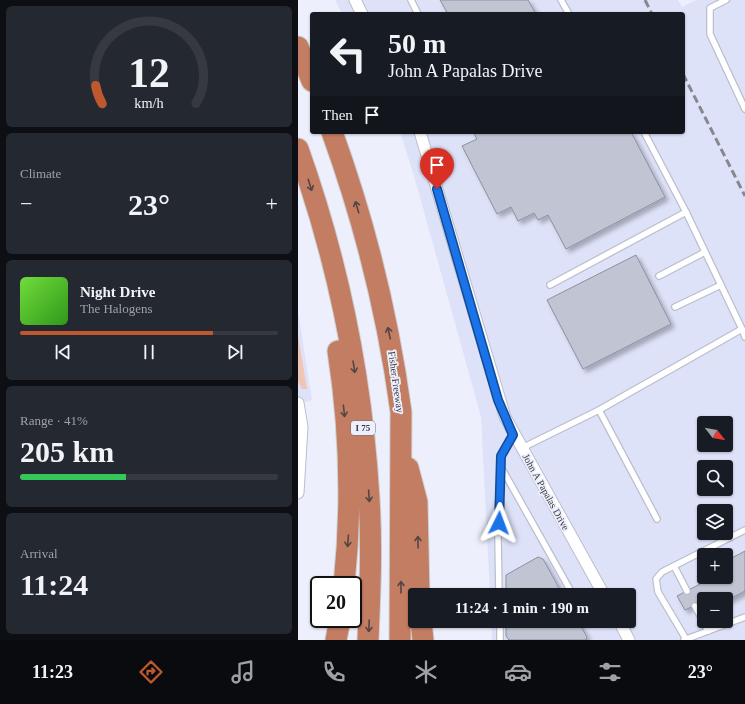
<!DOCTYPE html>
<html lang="en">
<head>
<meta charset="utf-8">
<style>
	:root { --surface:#171b24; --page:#242831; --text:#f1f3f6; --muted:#9ea1a6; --line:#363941; --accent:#bf582d }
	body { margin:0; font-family:"Times New Roman",serif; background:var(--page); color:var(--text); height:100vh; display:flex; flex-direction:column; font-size:15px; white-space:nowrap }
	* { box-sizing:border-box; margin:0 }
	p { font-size:13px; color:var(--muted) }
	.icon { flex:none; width:22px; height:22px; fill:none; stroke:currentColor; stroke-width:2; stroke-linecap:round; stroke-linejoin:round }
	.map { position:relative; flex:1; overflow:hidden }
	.side { display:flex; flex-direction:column; gap:6px; padding:6px; background:#0d0f14; width:298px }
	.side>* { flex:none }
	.hud { position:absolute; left:12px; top:12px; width:375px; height:122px; border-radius:4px; box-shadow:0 1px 3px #0004; background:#171b24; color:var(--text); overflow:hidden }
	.needle { width:26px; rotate:121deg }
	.tools { position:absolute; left:399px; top:416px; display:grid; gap:8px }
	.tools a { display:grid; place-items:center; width:36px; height:36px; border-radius:4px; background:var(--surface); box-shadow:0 1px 3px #0004; font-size:20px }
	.speed { position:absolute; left:12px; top:576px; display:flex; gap:8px; font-size:20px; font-weight:700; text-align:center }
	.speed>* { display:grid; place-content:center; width:52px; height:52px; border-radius:50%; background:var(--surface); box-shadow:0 1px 3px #0004; line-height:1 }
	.speed .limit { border:2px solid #111; border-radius:6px; background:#fff; color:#111 }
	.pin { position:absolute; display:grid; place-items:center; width:34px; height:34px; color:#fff; margin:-41px -17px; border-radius:50% 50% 50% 0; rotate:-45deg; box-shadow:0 0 4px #0007 }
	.pin .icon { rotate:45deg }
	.me { position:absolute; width:44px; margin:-22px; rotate:3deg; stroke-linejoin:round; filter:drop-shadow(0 0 3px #0008) }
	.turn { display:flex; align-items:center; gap:14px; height:84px; padding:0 12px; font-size:18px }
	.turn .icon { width:52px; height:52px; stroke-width:2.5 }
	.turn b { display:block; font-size:28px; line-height:34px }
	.then { display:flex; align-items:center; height:38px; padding:0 12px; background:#0003; gap:8px; font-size:15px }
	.big { font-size:30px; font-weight:800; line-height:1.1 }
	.side .tile { flex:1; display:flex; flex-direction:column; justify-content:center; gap:6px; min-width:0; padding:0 14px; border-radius:6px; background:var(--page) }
	.side .dial { align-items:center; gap:0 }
	.dial svg { height:104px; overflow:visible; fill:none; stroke:var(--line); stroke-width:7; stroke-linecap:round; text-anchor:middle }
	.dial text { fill:var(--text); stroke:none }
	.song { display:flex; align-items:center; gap:12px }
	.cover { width:48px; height:48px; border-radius:6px; background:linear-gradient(135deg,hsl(100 70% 55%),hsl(110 70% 35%)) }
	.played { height:4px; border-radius:2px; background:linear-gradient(90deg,var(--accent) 75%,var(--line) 75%) }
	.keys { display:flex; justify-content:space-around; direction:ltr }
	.heat { display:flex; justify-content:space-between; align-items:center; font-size:22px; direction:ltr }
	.charge { height:6px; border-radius:3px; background:linear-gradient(90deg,#34c759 41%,var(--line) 0) }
	.trip { position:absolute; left:110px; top:588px; width:228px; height:40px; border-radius:4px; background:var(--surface); box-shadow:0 1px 3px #0004; font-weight:800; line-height:40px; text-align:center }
	.tabs { display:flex; height:64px; justify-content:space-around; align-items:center; background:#090b0e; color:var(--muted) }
	.tabs .icon { width:28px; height:28px }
	.tabs .current { color:var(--accent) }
	.tabs b { font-size:18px; color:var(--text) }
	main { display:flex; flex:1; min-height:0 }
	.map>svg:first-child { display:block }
	.built { fill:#dee2f9; fill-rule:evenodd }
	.green { fill:#efc5b6 }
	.building { fill:#c1c4d3; stroke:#8d8f9e; filter:url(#shadow) }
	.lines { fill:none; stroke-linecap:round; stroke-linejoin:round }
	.lane-casing { stroke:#bbbecd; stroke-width:8 }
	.street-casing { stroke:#bbbecd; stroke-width:13 }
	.highway-casing { stroke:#cfcfd1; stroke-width:23 }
	.lane { stroke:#fff; stroke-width:5.5 }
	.street { stroke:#fff; stroke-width:11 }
	.highway { stroke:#c37d62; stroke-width:21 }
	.rail { stroke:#868891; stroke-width:3; stroke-dasharray:8 4; stroke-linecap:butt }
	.oneway { stroke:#534645 }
	.route-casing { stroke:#114b97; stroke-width:10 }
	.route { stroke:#1a73e8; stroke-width:7 }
	.labels { text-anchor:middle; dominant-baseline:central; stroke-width:3.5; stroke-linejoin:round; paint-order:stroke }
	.shield { fill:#edf0fc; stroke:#6e6f77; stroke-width:1 }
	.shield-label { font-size:9px; font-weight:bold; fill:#37383e }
	.street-label { font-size:10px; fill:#37383e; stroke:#edf0fc }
</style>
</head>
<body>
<main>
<section class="side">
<div class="tile dial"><svg viewBox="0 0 100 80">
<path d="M14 69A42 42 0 1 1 86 69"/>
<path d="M14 69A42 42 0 0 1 9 55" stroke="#bf582d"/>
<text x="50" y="56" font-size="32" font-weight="700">12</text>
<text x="50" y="72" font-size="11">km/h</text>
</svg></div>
<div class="tile"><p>Climate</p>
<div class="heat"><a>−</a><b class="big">23°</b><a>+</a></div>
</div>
<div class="tile">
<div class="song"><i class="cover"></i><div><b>Night Drive</b><p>The Halogens</p></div></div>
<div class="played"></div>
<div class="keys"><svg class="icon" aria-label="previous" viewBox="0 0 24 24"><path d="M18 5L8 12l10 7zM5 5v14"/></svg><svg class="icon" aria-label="pause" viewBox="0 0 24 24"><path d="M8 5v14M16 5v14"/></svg><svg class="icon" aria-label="next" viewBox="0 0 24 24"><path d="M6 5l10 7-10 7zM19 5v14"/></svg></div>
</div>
<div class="tile"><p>Range · 41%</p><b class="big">205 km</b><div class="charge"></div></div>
<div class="tile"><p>Arrival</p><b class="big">11:24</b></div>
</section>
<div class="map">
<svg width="447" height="640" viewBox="0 0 447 640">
	<defs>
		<filter id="shadow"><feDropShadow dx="3.5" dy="3.5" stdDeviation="2" flood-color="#0004"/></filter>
	</defs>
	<rect width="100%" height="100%" fill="#edf0fc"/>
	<g class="built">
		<path d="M37,0H380L384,7L398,0H447V640H194L193,621H331V595H192L183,417L116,176L102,132H385V14H44ZM406,423H428V445H406ZM406,467H428V489H406ZM406,511H428V533H406ZM406,555H428V577H406ZM406,599H428V621H406Z"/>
		<path d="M0,311L14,400L0,404Z"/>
	</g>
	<path class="green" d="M0,335L9,389H4L0,381Z"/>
	<g class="building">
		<path d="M142,0H230L238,14H150Z"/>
		<path d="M175,132H333L367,197L268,249L250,215L240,220L236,213L220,221L213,207L199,214L164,146L179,139Z"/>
		<path d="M338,255L373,324L285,369L249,300Z"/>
		<path d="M447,551V591L428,601V599H406V601L387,610L379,596L402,584L399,576L406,572V577H428V561Z"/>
		<path d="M240,557L245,559L265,595H208V575Z"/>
		<path d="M208,621H280L289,637L288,640H211L208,636Z"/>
	</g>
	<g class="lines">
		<defs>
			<g id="lane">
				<path d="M113,0L120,14"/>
				<path d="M263,0L271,14"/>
				<path d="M428,0L412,8V34L447,109"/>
				<path d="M346,132L388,212"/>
				<path d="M361,276L407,252"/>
				<path d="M252,285L388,212L444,329L301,410"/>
				<path d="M377,307L423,285"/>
				<path d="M444,329L447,337"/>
				<path d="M215,435L203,456V467L275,595"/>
				<path d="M224,448L301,410L359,519"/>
				<path d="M376,566L389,591"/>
				<path d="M201,595L200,537L203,467"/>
				<path d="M397,606L410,631"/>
				<path d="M202,621V640"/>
				<path d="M289,621L291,624L295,621"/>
				<path d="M388,639L360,592L358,579L364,572L447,530"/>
				<path d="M386,640L447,617"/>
			</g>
			<g id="street">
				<path d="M57,0L64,14"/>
				<path d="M122,132L207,417L306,595"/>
				<path d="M0,403L4,427L0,493"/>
				<path d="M321,621L331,640"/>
			</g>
			<g id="highway">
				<path d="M0,47L14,81"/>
				<path d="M34,132C67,223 90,316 103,412L102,640"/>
				<path d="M0,149C40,261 64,380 71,498C74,545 72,593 70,640"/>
				<path d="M40,351C52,428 54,508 46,585"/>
				<path d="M110,468L119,502L121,595"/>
				<path d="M123,621L125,640"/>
				<path d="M38,640L42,619"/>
			</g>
		</defs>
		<use href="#lane" class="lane-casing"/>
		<use href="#street" class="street-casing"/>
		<use href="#highway" class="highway-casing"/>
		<use href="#lane" class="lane"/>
		<use href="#street" class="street"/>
		<use href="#highway" class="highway"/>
		<g class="rail">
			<path d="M347,0L354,14"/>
			<path d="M385,74L447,196"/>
		</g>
	</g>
	<defs><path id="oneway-shaft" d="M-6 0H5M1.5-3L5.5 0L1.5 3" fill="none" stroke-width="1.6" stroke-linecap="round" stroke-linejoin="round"/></defs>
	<g class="oneway">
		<use href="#oneway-shaft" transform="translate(12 185) rotate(72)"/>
		<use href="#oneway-shaft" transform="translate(59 207) rotate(-107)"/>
		<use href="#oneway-shaft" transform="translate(91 333) rotate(-102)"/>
		<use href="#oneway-shaft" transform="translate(56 367) rotate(81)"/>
		<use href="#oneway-shaft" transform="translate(46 411) rotate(84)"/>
		<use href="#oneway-shaft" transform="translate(71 496) rotate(86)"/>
		<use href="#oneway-shaft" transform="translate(50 541) rotate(94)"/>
		<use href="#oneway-shaft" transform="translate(120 542) rotate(-91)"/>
		<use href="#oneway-shaft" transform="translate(103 587) rotate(-90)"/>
		<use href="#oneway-shaft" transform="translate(71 626) rotate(92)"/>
	</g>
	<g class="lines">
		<defs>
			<path id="route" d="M139,189L200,400L215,435L203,456L201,523"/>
		</defs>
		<use href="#route" class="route-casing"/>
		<use href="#route" class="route"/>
	</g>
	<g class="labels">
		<rect class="shield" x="53" y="421" width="24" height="14" rx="3"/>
		<g class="shield-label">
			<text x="65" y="428">I 75</text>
		</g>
		<g class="street-label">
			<text transform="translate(98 382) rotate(82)">Fisher Freeway</text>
			<text transform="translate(248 492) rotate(61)">John A Papalas Drive</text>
		</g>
	</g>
</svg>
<div class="tools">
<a><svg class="needle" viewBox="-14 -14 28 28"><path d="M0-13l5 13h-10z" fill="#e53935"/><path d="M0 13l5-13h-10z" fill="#9ea1a6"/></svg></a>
<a><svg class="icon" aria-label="search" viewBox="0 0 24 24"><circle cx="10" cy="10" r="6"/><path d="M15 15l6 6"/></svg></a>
<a><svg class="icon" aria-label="layers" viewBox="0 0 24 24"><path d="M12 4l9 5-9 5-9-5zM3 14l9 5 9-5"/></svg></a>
<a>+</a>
<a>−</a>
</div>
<div class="speed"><div class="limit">20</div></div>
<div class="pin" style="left:139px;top:189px;background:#d93025"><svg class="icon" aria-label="arrive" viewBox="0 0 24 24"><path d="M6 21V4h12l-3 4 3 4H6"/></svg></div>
<svg class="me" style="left:201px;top:523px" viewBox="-20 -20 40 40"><path d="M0-17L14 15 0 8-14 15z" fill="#1a73e8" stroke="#fff" stroke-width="4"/></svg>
<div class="trip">11:24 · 1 min · 190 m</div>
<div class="hud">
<div class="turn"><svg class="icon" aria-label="left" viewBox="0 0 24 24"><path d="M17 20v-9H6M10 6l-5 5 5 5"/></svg><div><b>50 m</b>John A Papalas Drive</div></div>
<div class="then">Then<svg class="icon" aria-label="arrive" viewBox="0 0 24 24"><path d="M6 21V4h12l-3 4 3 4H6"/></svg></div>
</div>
</div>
</main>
<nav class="tabs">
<b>11:23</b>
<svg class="icon current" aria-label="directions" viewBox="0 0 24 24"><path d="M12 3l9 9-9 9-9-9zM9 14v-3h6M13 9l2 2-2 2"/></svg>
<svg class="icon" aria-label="music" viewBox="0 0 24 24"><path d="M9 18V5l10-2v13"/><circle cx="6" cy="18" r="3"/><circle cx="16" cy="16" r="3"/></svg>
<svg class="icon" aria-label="phone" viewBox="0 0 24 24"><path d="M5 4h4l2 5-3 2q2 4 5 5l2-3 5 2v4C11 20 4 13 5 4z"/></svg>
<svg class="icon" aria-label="climate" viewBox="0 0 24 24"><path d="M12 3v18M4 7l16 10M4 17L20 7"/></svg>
<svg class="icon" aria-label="car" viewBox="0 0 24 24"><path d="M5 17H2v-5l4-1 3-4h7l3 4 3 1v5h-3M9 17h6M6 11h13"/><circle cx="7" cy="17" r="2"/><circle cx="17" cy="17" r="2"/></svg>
<svg class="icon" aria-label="filters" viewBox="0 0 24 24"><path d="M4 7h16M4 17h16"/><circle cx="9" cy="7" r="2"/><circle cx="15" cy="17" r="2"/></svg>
<b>23°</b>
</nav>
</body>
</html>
